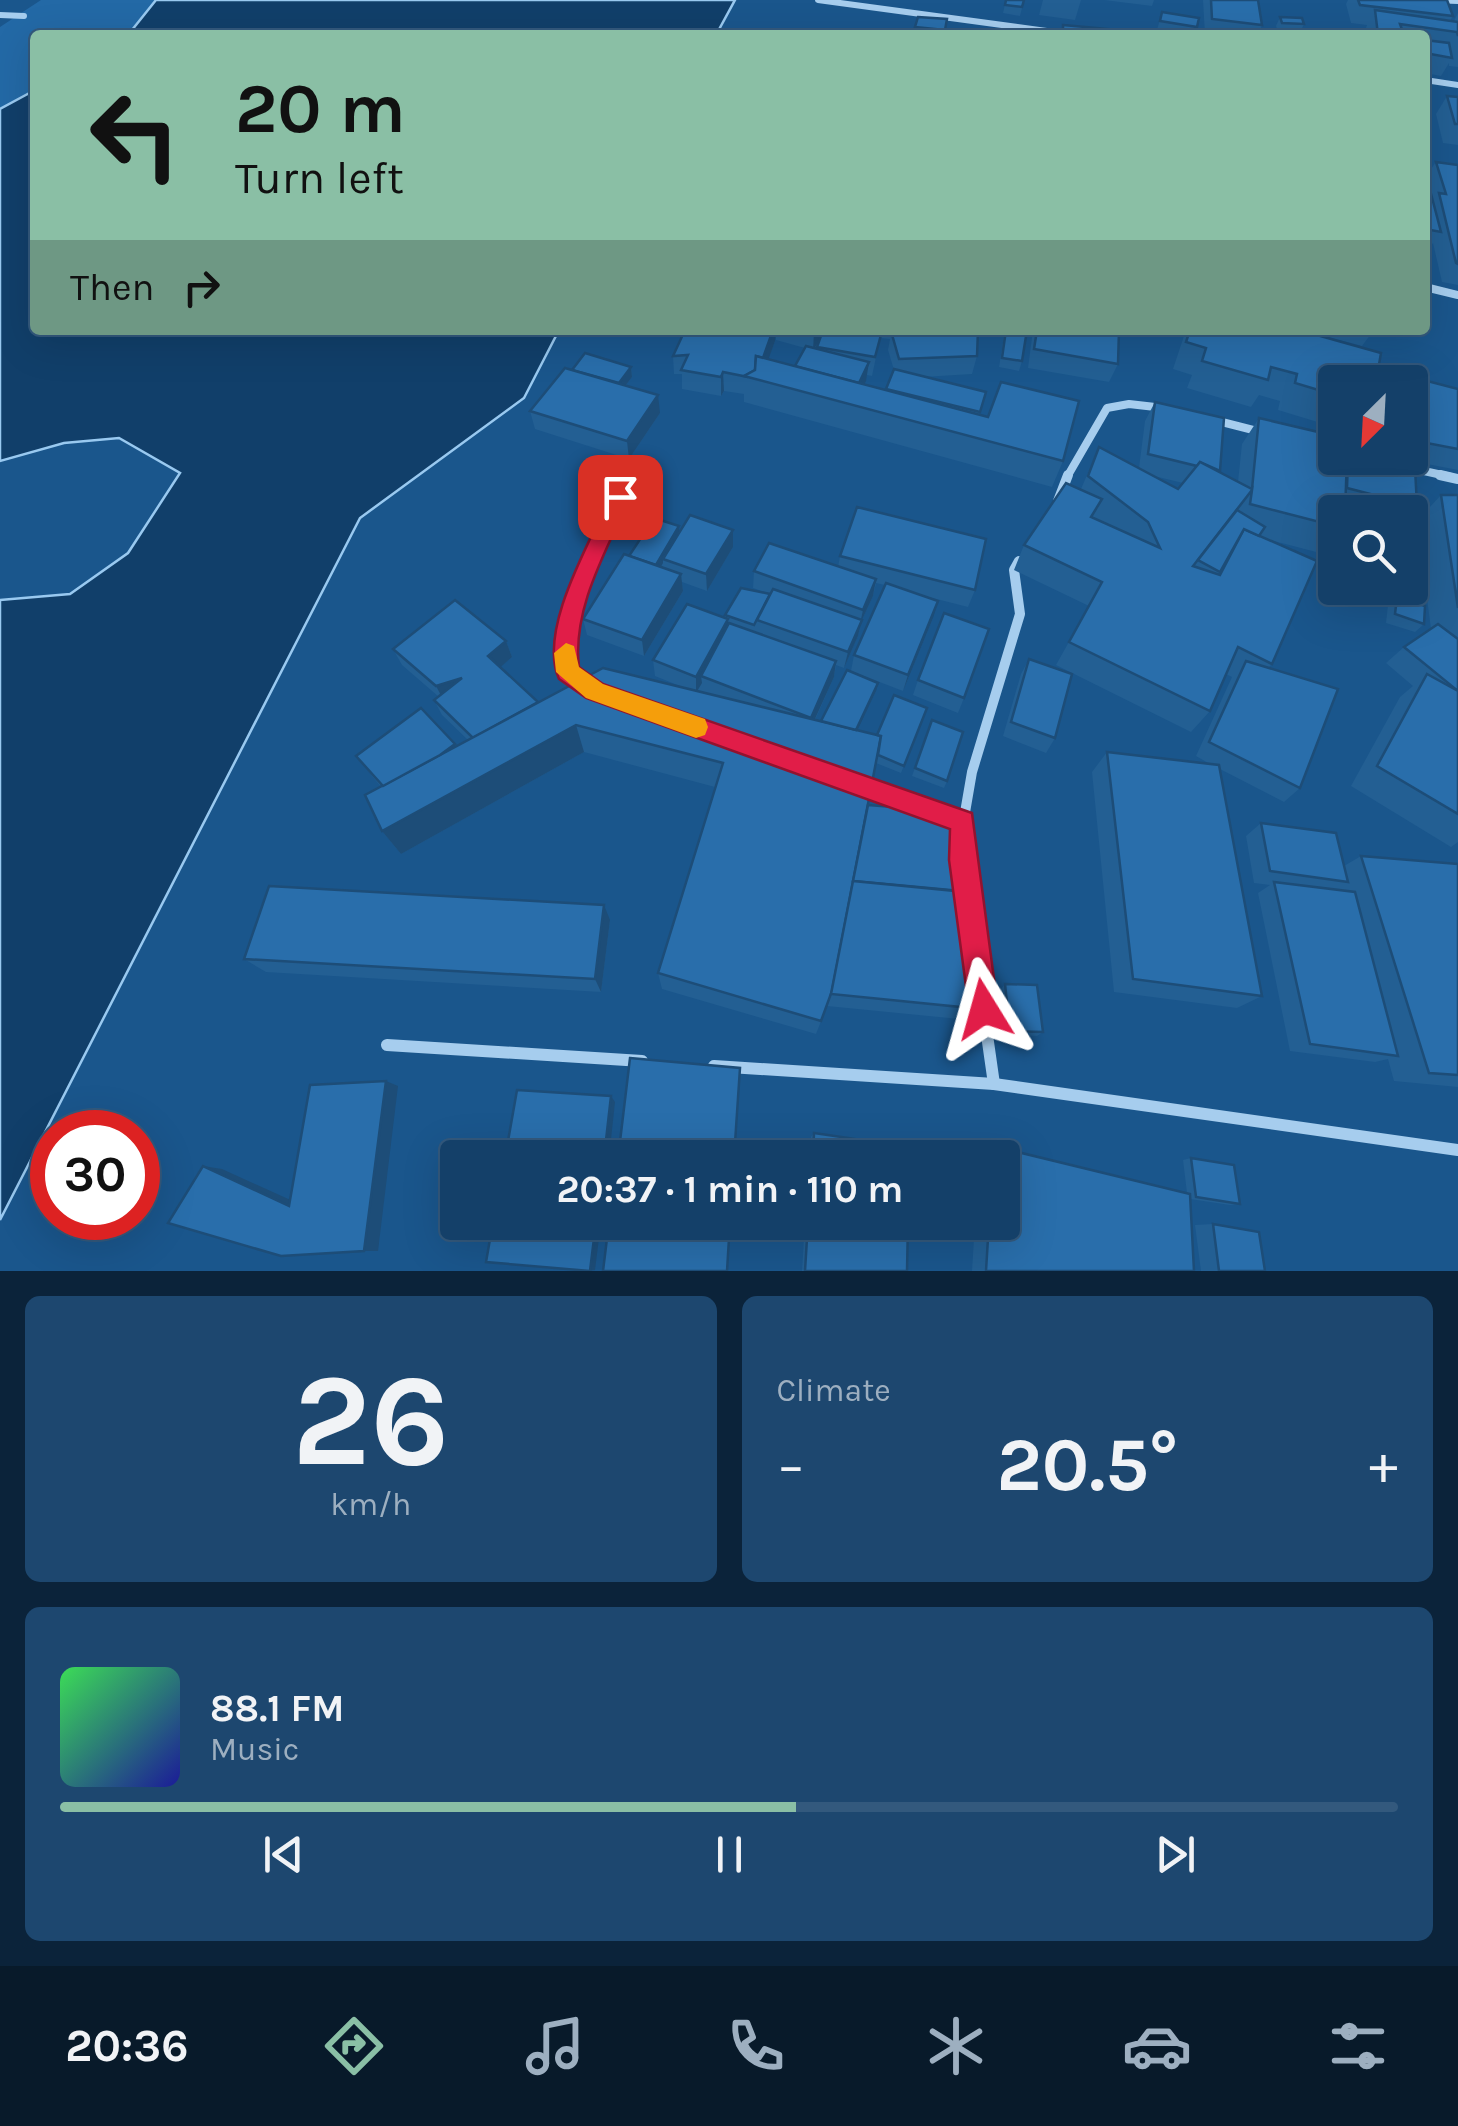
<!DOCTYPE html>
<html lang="en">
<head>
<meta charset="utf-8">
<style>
	:root { --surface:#144069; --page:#1d476f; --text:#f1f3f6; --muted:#9dafc0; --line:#33597d; --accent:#8abfa5 }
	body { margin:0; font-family:Karla,sans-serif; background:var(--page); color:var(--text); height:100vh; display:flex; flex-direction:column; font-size:38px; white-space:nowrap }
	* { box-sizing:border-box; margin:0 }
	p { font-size:32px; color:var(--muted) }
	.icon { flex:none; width:55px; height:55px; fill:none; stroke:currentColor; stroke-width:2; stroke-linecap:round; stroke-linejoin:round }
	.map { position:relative; height:1271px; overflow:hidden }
	.drawer { display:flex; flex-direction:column; gap:25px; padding:25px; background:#0b233a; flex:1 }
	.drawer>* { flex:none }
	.top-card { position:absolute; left:30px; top:30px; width:1400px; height:305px; border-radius:10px; box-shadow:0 10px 40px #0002,0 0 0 2px var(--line); background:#8abfa5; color:#111; overflow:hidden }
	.needle { width:65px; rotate:204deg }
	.buttons { position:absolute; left:1318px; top:365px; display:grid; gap:20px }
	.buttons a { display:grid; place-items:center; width:110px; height:110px; border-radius:10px; background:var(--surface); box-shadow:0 10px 40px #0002,0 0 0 2px var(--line); font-size:50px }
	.speed { position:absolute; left:30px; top:1110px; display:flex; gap:20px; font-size:50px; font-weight:700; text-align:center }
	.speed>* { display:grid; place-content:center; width:130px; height:130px; border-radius:50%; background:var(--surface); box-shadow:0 10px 40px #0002,0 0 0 2px var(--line); line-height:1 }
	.speed .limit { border:15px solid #d22; background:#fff; color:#111 }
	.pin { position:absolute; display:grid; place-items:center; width:85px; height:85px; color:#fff; margin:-42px; border-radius:20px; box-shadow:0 5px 15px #0006 }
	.me { position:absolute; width:110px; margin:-55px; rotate:352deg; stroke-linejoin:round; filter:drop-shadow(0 0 8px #0008) }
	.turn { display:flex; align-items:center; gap:35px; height:210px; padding:0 40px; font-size:45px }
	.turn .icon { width:130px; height:130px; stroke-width:2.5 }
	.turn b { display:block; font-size:70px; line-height:85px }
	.then { display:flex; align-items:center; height:95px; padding:0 40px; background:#0003; gap:20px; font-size:38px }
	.big { font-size:75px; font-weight:700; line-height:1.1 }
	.drawer .tile { flex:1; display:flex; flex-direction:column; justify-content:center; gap:15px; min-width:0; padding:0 35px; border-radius:15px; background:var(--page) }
	.drawer .dial { align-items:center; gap:0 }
	.dial b { font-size:130px; line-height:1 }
	.song { display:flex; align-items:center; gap:30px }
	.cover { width:120px; height:120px; border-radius:15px; background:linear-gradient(135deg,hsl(130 70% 55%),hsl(240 70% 35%)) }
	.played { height:10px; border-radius:5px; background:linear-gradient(90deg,var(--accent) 55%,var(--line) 55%) }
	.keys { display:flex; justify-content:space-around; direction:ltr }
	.heat { display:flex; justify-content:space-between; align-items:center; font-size:55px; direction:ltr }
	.drawer .tiles { flex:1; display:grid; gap:25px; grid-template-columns:1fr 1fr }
	.tile:last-child { grid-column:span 2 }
	.trip { position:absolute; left:440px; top:1140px; width:580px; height:100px; border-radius:10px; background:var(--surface); box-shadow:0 10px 40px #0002,0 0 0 2px var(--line); font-weight:700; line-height:100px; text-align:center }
	.tabs { display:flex; height:160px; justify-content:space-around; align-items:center; background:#081a2a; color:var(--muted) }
	.tabs .icon { width:70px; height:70px }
	.tabs .current { color:var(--accent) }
	.tabs b { font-size:45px; color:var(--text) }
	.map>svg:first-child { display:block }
	.green { fill:#2369a6 }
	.water { fill:#113f6a; stroke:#99c9f0; stroke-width:2.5 }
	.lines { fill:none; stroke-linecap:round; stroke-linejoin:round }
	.street-far3 { stroke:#a6cdee; stroke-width:6 }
	.street-far2 { stroke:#a6cdee; stroke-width:8 }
	.street-far1 { stroke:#a6cdee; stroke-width:10 }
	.street { stroke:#a6cdee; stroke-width:12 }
	.wall { fill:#235f93; fill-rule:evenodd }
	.shaded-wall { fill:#1d4d78 }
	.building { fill:#296eab; stroke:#1d4d78; stroke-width:2.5 }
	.route { fill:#e11d48; stroke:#92132f; stroke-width:2.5 }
	.slow { fill:#f59e0b }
</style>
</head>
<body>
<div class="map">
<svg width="1458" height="1271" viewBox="0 0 1458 1271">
	<rect width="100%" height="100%" fill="#1a568c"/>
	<path class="green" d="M41,0H156L128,35H35V90L0,109V27Z"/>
	<g class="water">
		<path d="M156,0H735L716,35H128Z"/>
		<path d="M35,90V330H559L524,398L360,518L0,1220V600L70,594L128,553L180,473L119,438L64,443L0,461V109Z"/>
	</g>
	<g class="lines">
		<g class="street-far3">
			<path d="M818,0L1076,35"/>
			<path d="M1430,0L1458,1"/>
			<path d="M0,15L24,16"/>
			<path d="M1425,80L1458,85"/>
		</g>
		<g class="street-far2">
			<path d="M1425,287L1458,295"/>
			<path d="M1214,420L1261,432"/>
			<path d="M1406,467L1451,477"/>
			<path d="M1067,477L1107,408L1129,404L1164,408"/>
		</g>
		<g class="street-far1">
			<path d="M1440,475L1458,479"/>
			<path d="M1058,501L1068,475"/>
			<path d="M590,688L568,671C566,607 594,554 620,497"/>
			<path d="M860,785L939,813"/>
			<path d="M963,824L972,772L1020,614L1014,570L1019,561"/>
		</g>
		<g class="street">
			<path d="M963,822L962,860L994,1084"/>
			<path d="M387,1045L642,1061"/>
			<path d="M714,1066L994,1084L1458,1150"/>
		</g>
	</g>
	<g class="wall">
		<path d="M1006,0H1024L1020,16L1003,13Z"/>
		<path d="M1043,0H1081L1075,20L1039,15Z"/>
		<path d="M1104,0H1154L1152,6Z"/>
		<path d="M1203,0H1258L1262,25L1258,35H1205Z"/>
		<path d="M1348,0H1447L1453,16L1450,21H1454L1458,13V67L1449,66V63L1441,76L1425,73V35H1366V28L1367,25L1351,23L1346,4Z"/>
		<path d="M1162,12L1197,27L1194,35L1157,30Z"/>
		<path d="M918,17L947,19L944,35H914Z"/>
		<path d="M1280,17L1304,24L1300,33L1278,32L1276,26Z"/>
		<path d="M1447,96H1458V145L1443,143L1436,114Z"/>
		<path d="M1436,162L1458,165V285L1442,282L1433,243L1428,250H1425V171L1426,176Z"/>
		<path d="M776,330H978L977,356L972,374L923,377L986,392L979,414L1063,461L1052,487L744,402V394L724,391L721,396L682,389V374H674L673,356L775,341L768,359L795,366L805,348L776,340ZM880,338L890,339L888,350L894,370L886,390L864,384L867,375L872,376Z"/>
		<path d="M1005,330H1027L1022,361L1019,371L999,367Z"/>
		<path d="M1033,330H1119L1118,364L1109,382L1028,368Z"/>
		<path d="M1186,330H1374L1362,346L1309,332L1335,382L1334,427L1278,410L1280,401L1259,395L1251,407L1187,388L1192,375L1173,369Z"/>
		<path d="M631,367L632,377L626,385L660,413L629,459L535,429L530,411L572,370Z"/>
		<path d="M1412,377L1458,389V470L1396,458H1410V382H1408Z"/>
		<path d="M1155,402L1219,472L1238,482L1242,444L1259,418L1335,458H1374L1417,506L1410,513L1357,512L1345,509L1335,512V541L1324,554L1266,539L1272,664L1268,668L1300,788L1284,802L1220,769L1262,996L1237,1008L1114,992L1092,772L1107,752L1210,764L1196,756L1232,677L1226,674L1210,711L1191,732L1056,665L1089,606L1014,570L1024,545L1081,489L1099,447L1139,468L1145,421ZM1154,476L1183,483L1178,489Z"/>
		<path d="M1441,495H1458V842L1451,847L1351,786L1400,697L1413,686L1386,663L1404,647L1431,629L1417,521Z"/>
		<path d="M733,530V547L707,591L682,582L683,591L644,656L587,635L583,619L629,556L680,531Z"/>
		<path d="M840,556L975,590L968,607L913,593L933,618L903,691L851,671L854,655L885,585L876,583L873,596L861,622L858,636L844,668L836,665L834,677L815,720L821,721L876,691L857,730L877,735L927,708L901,773L876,763L868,805L961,891L971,1008L959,1019L827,1006L816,1034L662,989L658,973L715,787L584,752L401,854L382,831L381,787L356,756L456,747L468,740L442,715L434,700L439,697L402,665L393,649L506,641L512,657L500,667L539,703L685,688L655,676L653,660L725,619V615L768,593L753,588L754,571L838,567Z"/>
		<path d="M1397,597L1424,624L1415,632L1386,623L1388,605Z"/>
		<path d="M1029,659L1055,738L1046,753L1003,736L1021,674Z"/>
		<path d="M918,680L964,698L958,713L913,695Z"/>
		<path d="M932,720L947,781L944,788L912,776Z"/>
		<path d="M1261,823L1344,866L1361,856L1458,864V1087L1394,1081L1388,1059L1375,1062L1290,1051L1258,893L1270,885L1254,883L1246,836Z"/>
		<path d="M610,920L601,992L266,972L244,959Z"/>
		<path d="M1005,984L1043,1032L1037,1036L1006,1034L1001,989Z"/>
		<path d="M814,1133L910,1158H810L811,1137Z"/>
		<path d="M993,1146L1187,1193L1183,1160L1191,1158L1240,1204L1230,1205L1190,1199L1194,1271H972L975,1222H1002V1158H979V1151Z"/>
		<path d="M805,1222H908L907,1271H802Z"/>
		<path d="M1213,1224L1265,1271H1201L1195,1225Z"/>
	</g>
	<g class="shaded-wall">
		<path d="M773,330H776L775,341L761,380L760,365Z"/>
		<path d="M816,330H825L813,351L814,332Z"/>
		<path d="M869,362L866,381L854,405L855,390Z"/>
		<path d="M631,367L632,377L619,394L618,384Z"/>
		<path d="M723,372L724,391L721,396V377Z"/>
		<path d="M658,395L660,413L629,459L627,441Z"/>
		<path d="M679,526L680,535L663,559V563L656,576L655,567Z"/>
		<path d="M733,530V547L707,591L706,574Z"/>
		<path d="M681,574L683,591L644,656L642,640Z"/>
		<path d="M876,579L873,596L861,622L858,636L844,668L848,652L860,624L863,610Z"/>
		<path d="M938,601L933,618L903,691L908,675Z"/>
		<path d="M728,619V636L701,676L702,683L696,693V677Z"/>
		<path d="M506,641L512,657L495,672L488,656Z"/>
		<path d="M836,661L834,677L809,732L811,718Z"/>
		<path d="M462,678L444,701L436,686Z"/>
		<path d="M878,683L876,691L848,750L850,742Z"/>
		<path d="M576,725L584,752L401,854L382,831Z"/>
		<path d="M604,905L610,920L601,992L595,979Z"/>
		<path d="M386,1081L398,1086L378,1251H364Z"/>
		<path d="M611,1096L615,1102L609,1158H604Z"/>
		<path d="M203,1166L222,1169L306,1207L289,1206Z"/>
		<path d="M596,1222H601L595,1270L590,1271Z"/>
	</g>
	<g class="building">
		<path d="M1006,0H1024L1022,7L1005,5Z"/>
		<path d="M1211,0H1258L1262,25L1212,19Z"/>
		<path d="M1358,0H1447L1453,16L1360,5Z"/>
		<path d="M1375,10L1458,22V36L1457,32L1400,24L1404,35H1378Z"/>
		<path d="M1162,12L1199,18L1197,27L1160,21Z"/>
		<path d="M918,17L947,19L945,30L915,27Z"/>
		<path d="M1280,17L1302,18L1304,24L1282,23Z"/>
		<path d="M1063,25L1174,35H1063Z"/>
		<path d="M1425,40L1449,43L1452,58L1425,53Z"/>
		<path d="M1447,96L1458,97V124H1455Z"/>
		<path d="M1436,162L1458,165V264L1456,263L1439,193L1446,194Z"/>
		<path d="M1425,171L1441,232L1425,229Z"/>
		<path d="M685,330H773L763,358L756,356L755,370L744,376L748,377L723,372L721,377L681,370L688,355L673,356Z"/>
		<path d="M823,330H876L882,331L875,357L817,347Z"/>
		<path d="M951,330H978L977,356L899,359L891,331L965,332Z"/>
		<path d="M1006,330H1027L1022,361L1002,358Z"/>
		<path d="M1037,330H1119L1118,364L1034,349Z"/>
		<path d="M1190,330H1299L1381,353L1376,382H1335V395L1295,383L1297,374L1271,367L1268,380L1202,361L1206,348L1186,342Z"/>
		<path d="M806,346L869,362L859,383L795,366Z"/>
		<path d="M585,353L631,367L619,383L572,370Z"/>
		<path d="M756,356L988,417L1001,382L1079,401L1063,461L744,376L755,370Z"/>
		<path d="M565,368L658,395L627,441L530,411Z"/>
		<path d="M894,369L986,392L980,412L886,389Z"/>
		<path d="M1412,377L1458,389V449L1411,440L1410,423L1415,424L1413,410L1419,411Z"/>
		<path d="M1155,402L1224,418L1220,471L1200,462L1197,466L1148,454Z"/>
		<path d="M1259,418L1335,436V458H1347L1345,512H1335V526L1250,504L1252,490L1193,566L1220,575L1244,529L1317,561L1272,664L1238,647L1210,711L1069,642L1102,582L1024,545L1066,483L1102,499L1091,517L1160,548L1148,522L1088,476L1099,447L1178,489L1200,462L1252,489Z"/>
		<path d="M1348,458H1374L1415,468L1417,506L1347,488Z"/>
		<path d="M1441,495H1458V608Z"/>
		<path d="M857,507L986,539L975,590L840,556Z"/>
		<path d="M1237,510L1265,527L1259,536L1244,529L1220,572L1198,560Z"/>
		<path d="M690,515L733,530L706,574L663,559Z"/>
		<path d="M654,518L679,526L656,565L629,556Z"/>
		<path d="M769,543L876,579L863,610L754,571Z"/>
		<path d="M624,554L681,574L642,640L583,619Z"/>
		<path d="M886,583L938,601L908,675L854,655Z"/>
		<path d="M741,588L770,594L754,625L725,615Z"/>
		<path d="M773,589L862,620L848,652L757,620Z"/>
		<path d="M1397,597L1425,606L1424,624L1395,614Z"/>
		<path d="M455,600L506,641L488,656L538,702L473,738L434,700L462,678L436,686L393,649Z"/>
		<path d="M687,604L728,619L696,677L653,660Z"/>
		<path d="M944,613L989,629L964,698L918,680Z"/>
		<path d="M729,623L836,661L811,718L701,676Z"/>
		<path d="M1438,624L1458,639V691L1404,647Z"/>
		<path d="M1029,659L1072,674L1055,738L1011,722Z"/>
		<path d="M1246,661L1338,689L1300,788L1209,742Z"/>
		<path d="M603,668L881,736L832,991L821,1021L658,973L723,763L576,725L382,831L365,795Z"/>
		<path d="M847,670L878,683L856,730L821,721Z"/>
		<path d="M1427,674L1458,691V814L1377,766Z"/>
		<path d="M894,695L927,708L904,766L878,755L881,736L877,735Z"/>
		<path d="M421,708L455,744L440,755L383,786L356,756Z"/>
		<path d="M932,720L963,732L947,781L915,768Z"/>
		<path d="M1107,752L1219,765L1262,996L1133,979Z"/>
		<path d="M868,805L957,812L961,891L853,881Z"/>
		<path d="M1261,823L1336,833L1348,882L1270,871Z"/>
		<path d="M1361,856L1458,864V1075L1429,1073Z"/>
		<path d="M853,881L965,892L971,1008L831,994Z"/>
		<path d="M1274,882L1355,892L1398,1056L1310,1044Z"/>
		<path d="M269,886L604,905L595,979L244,959Z"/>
		<path d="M1005,984L1037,985L1043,1032L1010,1031Z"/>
		<path d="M630,1058L740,1068L734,1158H618Z"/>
		<path d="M386,1081L364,1251L281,1256L168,1223L203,1166L289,1206L310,1085Z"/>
		<path d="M517,1090L611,1096L604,1158H505Z"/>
		<path d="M814,1133L910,1147V1158H813Z"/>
		<path d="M993,1146L1190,1194L1194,1271H986L989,1222H1002V1158H992Z"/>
		<path d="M1191,1158L1234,1165L1240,1204L1196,1197Z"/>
		<path d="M493,1222H596L590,1271L486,1262Z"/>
		<path d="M609,1222H730L727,1271H603Z"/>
		<path d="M808,1222H908L907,1271H805Z"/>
		<path d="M1213,1224L1259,1232L1265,1271H1219Z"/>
	</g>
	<path class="route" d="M620,489L630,497C607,550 572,608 579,667L603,684L972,813L998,1009L994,1020L984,1024L973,1020L969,1009L949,860L950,829L586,698L559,679C537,631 590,542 610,497Z"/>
	<path class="slow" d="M566,643L574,646L579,667L603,684L705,719L708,727L705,735L696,738L586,698L556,672L554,653Z"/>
</svg>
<div class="buttons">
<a><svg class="needle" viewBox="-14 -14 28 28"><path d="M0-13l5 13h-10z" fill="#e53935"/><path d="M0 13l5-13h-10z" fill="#9dafc0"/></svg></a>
<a><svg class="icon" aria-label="search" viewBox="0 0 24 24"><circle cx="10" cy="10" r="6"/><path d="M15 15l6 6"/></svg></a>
</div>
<div class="speed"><div class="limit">30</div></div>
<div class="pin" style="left:620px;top:497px;background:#d93025"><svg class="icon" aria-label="arrive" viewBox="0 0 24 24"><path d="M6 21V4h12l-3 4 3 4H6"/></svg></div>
<svg class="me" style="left:984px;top:1009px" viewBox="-20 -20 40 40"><path d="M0-17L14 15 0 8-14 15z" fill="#e11d48" stroke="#fff" stroke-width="4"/></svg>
<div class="trip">20:37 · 1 min · 110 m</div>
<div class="top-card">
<div class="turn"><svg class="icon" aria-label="left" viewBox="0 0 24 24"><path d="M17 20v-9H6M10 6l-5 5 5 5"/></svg><div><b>20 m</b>Turn left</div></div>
<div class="then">Then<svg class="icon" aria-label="right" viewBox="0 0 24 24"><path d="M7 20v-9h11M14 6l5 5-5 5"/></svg></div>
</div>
</div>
<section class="drawer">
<div class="tiles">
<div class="tile dial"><b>26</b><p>km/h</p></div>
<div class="tile"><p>Climate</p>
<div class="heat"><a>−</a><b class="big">20.5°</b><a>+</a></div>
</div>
<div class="tile">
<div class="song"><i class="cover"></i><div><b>88.1 FM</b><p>Music</p></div></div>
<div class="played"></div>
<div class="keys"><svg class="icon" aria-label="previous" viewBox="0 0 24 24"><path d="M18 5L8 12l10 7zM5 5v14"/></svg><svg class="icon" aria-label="pause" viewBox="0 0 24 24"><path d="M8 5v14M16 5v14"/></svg><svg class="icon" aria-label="next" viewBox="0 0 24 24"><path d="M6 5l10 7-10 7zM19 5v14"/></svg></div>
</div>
</div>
</section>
<nav class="tabs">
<b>20:36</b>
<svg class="icon current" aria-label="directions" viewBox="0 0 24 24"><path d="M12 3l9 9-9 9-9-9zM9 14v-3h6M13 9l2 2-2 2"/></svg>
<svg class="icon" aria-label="music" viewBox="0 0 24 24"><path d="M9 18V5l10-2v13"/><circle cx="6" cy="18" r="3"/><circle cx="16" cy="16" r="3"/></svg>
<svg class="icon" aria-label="phone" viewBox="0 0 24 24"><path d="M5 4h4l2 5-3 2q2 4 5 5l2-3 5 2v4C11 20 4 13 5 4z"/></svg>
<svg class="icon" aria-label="climate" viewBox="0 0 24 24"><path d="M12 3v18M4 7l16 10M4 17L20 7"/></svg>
<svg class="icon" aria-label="car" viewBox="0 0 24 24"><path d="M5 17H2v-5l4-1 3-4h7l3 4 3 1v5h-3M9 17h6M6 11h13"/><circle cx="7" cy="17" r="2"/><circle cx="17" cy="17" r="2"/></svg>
<svg class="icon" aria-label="filters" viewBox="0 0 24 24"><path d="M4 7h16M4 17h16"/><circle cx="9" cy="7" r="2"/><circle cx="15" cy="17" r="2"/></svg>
</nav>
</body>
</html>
